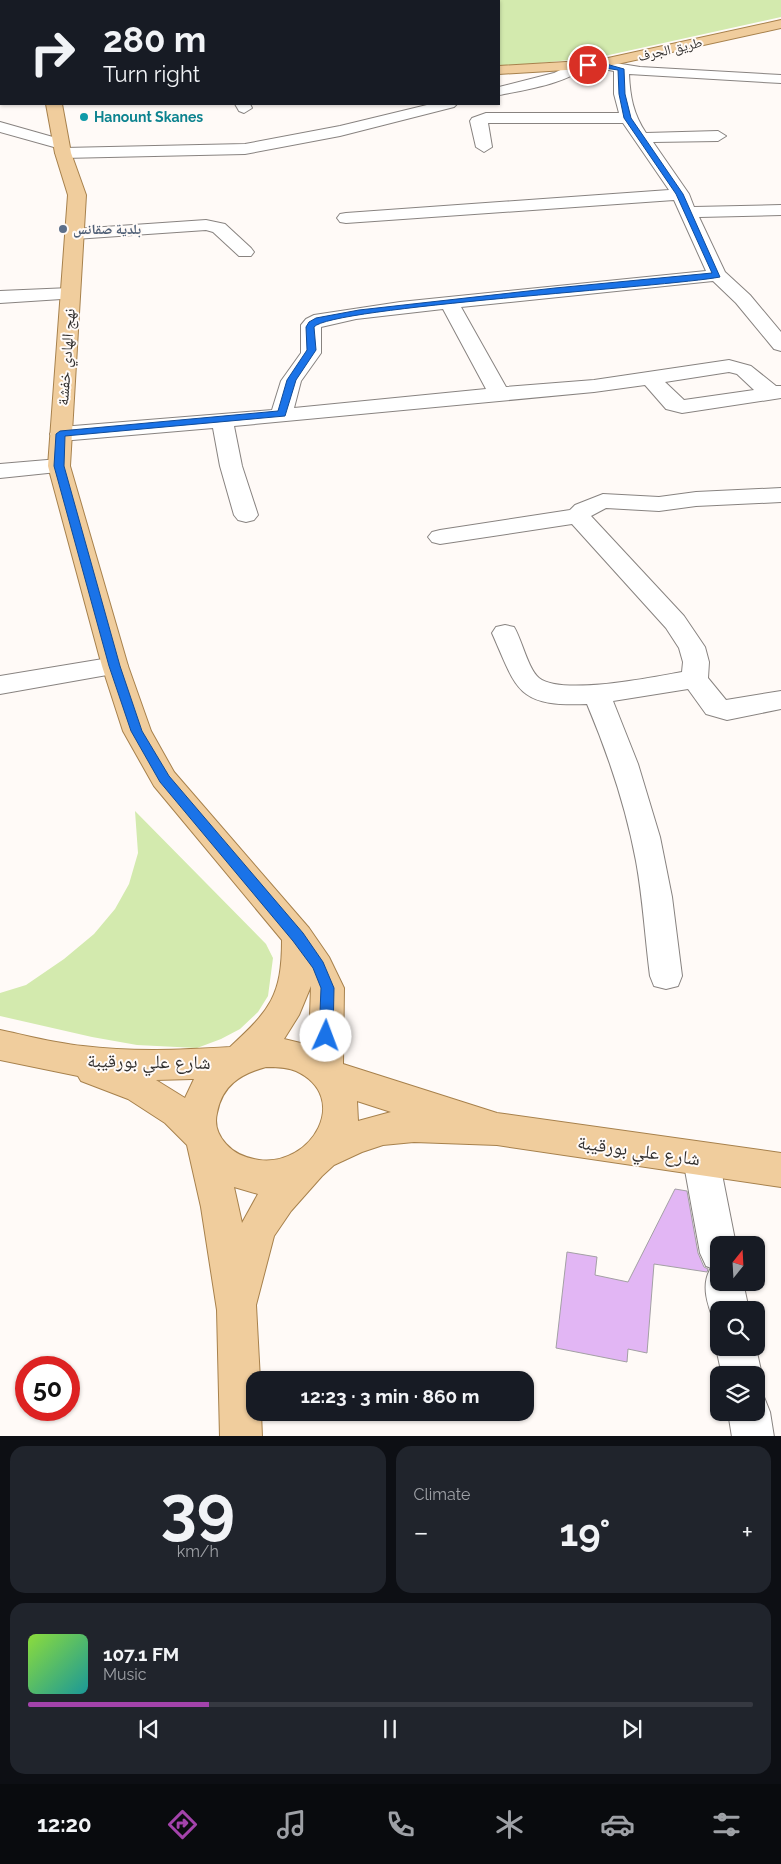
<!DOCTYPE html>
<html lang="en">
<head>
<meta charset="utf-8">
<style>
	:root { --surface:#171b24; --page:#20242c; --text:#f1f3f6; --muted:#9ea1a6; --line:#363941; --accent:#a343ab }
	body { margin:0; font-family:Raleway,"Noto Naskh Arabic",sans-serif; background:var(--page); color:var(--text); height:100vh; display:flex; flex-direction:column; font-size:19px; white-space:nowrap }
	* { box-sizing:border-box; margin:0 }
	p { font-size:16px; color:var(--muted) }
	.icon { flex:none; width:28px; height:28px; fill:none; stroke:currentColor; stroke-width:2; stroke-linecap:round; stroke-linejoin:round }
	.map { position:relative; height:1436px; overflow:hidden }
	.drawer { display:flex; flex-direction:column; gap:10px; padding:10px; background:#0d0f14; flex:1 }
	.drawer>* { flex:none }
	.guide { position:absolute; left:0px; top:0px; width:500px; height:105px; box-shadow:0 1px 4px #0004; background:#171b24; color:var(--text); overflow:hidden }
	.needle { width:32px; rotate:18deg }
	.fabs { position:absolute; left:710px; top:1236px; display:grid; gap:10px }
	.fabs a { display:grid; place-items:center; width:55px; height:55px; border-radius:10px; background:var(--surface); box-shadow:0 1px 4px #0004; font-size:25px }
	.speed { position:absolute; left:15px; top:1356px; display:flex; gap:10px; font-size:25px; font-weight:700; text-align:center }
	.speed>* { display:grid; place-content:center; width:65px; height:65px; border-radius:50%; background:var(--surface); box-shadow:0 1px 4px #0004; line-height:1 }
	.speed .limit { border:8px solid #d22; background:#fff; color:#111 }
	.pin { position:absolute; display:grid; place-items:center; width:42px; height:42px; color:#fff; margin:-21px; border:2px solid #fff; border-radius:50%; box-shadow:0 1px 5px #0007 }
	.me { position:absolute; width:55px; margin:-28px; rotate:2deg; stroke-linejoin:round; filter:drop-shadow(0 0 4px #0008) }
	.turn { display:flex; align-items:center; gap:18px; height:105px; padding:0 20px; font-size:22px }
	.turn .icon { width:65px; height:65px; stroke-width:2.5 }
	.turn b { display:block; font-size:35px; line-height:42px }
	.big { font-size:38px; font-weight:700; line-height:1.1 }
	.drawer .tile { flex:1; display:flex; flex-direction:column; justify-content:center; gap:8px; min-width:0; padding:0 18px; border-radius:15px; background:var(--page) }
	.drawer .dial { align-items:center; gap:0 }
	.dial b { font-size:65px; line-height:1 }
	.song { display:flex; align-items:center; gap:15px }
	.cover { width:60px; height:60px; border-radius:8px; background:linear-gradient(135deg,hsl(90 70% 55%),hsl(180 70% 35%)) }
	.played { height:5px; border-radius:2px; background:linear-gradient(90deg,var(--accent) 25%,var(--line) 25%) }
	.keys { display:flex; justify-content:space-around; direction:ltr }
	.heat { display:flex; justify-content:space-between; align-items:center; font-size:28px; direction:ltr }
	.drawer .tiles { flex:1; display:grid; gap:10px; grid-template-columns:1fr 1fr }
	.tile:last-child { grid-column:span 2 }
	.trip { position:absolute; left:246px; top:1371px; width:288px; height:50px; border-radius:15px; background:var(--surface); box-shadow:0 1px 4px #0004; font-weight:700; line-height:50px; text-align:center }
	.tab-bar { display:flex; height:80px; justify-content:space-around; align-items:center; background:#090b0e; color:var(--muted) }
	.tab-bar .icon { width:35px; height:35px }
	.tab-bar .selected { color:var(--accent) }
	.tab-bar b { font-size:22px; color:var(--text) }
	.map>svg:first-child { display:block }
	.green { fill:#d3eaae }
	.building { fill:#e2b6f4; stroke:#a3a0a4 }
	.lines { fill:none; stroke-linecap:round; stroke-linejoin:round }
	.minor-casing { stroke:#888380; stroke-width:2 }
	.major-casing { stroke:#a7814c; stroke-width:2 }
	.minor { fill:#fff; fill-rule:evenodd }
	.major { fill:#f0cd9d; fill-rule:evenodd }
	.route { fill:#1a73e8; stroke:#114b97 }
	.culture-dot { fill:#0f9aa8; stroke:#fffaf7; stroke-width:2 }
	.service-dot { fill:#5c6f8a; stroke:#fffaf7; stroke-width:2 }
	.labels { text-anchor:middle; dominant-baseline:central; stroke-width:4; stroke-linejoin:round; paint-order:stroke }
	.far-street-label { font-size:14px; fill:#32302f; stroke:#fffaf7 }
	.far-culture-label { font-size:14px; font-weight:bold; fill:#0d838f; stroke:#fffaf7; text-anchor:start }
	.far-service-label { font-size:14px; font-weight:bold; fill:#4e5e75; stroke:#fffaf7; text-anchor:start }
	.street-label { font-size:16px; fill:#32302f; stroke:#fffaf7 }
	.near-street-label { font-size:19px; fill:#32302f; stroke:#fffaf7 }
</style>
</head>
<body>
<div class="map">
<svg width="781" height="1437" viewBox="0 0 781 1437">
	<rect width="100%" height="100%" fill="#fffaf7"/>
	<g class="green">
		<path d="M285,0H781V17L600,57L510,66H499V1Z"/>
		<path d="M135,811L266,944L273,958L268,996L258,1012L240,1029L221,1039L197,1048L137,1045L92,1037L0,1016V993L26,985L64,959L94,934L115,909L129,884L138,853Z"/>
	</g>
	<path class="building" d="M675,1189L687,1191L698,1253L704,1267L708,1269L707,1272L654,1264L647,1353L628,1349L627,1362L556,1348L567,1252L597,1257L595,1275L628,1282Z"/>
	<g class="lines">
		<defs>
			<g id="minor">
				<rect x="0" y="51" width="1" height="8"/>
				<path d="M603,61L640,67L781,75V83L629,74C630,96 633,114 646,133L718,131L726,136L718,141L653,142L689,194L694,207L781,205V215L699,217L725,272L750,295L781,332V351L774,349L736,303L713,281L461,307L506,387L594,380L729,360L751,366L776,386H781V398L682,413L666,409L645,385L594,392L234,426L242,466L258,515L254,520L246,522L238,520L234,515L220,466L213,428L61,441L53,439L50,434L53,429L61,427L272,410L281,381L301,353V325L306,319L314,315L400,302L706,271L674,200L346,223L340,222L337,218L340,214L346,213L669,190L623,123H488L492,147L484,152L476,147L470,121L472,118L486,113H619L614,94V71L598,68L596,65ZM443,309L486,389L294,408L301,381L321,353V327L356,319ZM729,372L737,374L754,390L684,400L665,382Z"/>
				<path d="M577,62L584,66C572,83 519,91 499,95V87L554,73Z"/>
				<path d="M235,104H250L252,108L244,113L239,111Z"/>
				<path d="M431,104H457L454,107L340,136L245,154L63,158L55,153L61,149L0,132V122L67,141L69,144L64,148L245,144L340,126Z"/>
				<path d="M206,220L225,224L251,248L254,252L251,256H239L213,232L206,230L75,239L69,238L66,234L69,230L75,229Z"/>
				<path d="M70,288L77,290L80,294L77,298L0,303V291Z"/>
				<path d="M59,459L67,461L70,466L67,471L0,478V464Z"/>
				<path d="M781,488V502L696,506L659,511L606,508L591,516L684,616L705,647L709,662L708,678L726,700L781,691V709L727,720L706,714L688,689L613,701L638,764L660,837L672,897L682,976L678,986L666,989L654,986L650,976C645,938 643,899 636,861C626,807 608,754 587,704C516,707 517,689 492,633L496,627L505,625L514,627C522,640 528,669 539,678C562,696 653,677 682,672L683,662L679,648L666,628L572,524L440,544L432,542L428,537L432,532L440,530L570,510L575,505L603,494L659,497L696,492Z"/>
				<path d="M115,657L124,660L128,666L124,672L0,694V676Z"/>
				<path d="M701,1142L714,1147L719,1159L736,1245H719V1282H743L749,1310H719V1325L715,1324C708,1306 700,1285 711,1268L706,1266L700,1253L683,1159L688,1147Z"/>
				<path d="M719,1341V1348H756L762,1375L756,1389V1375H722L716,1348Z"/>
				<path d="M756,1394L764,1397L770,1412L774,1437H732L728,1412H756Z"/>
			</g>
			<g id="major">
				<path d="M31,0H45L46,1H32Z"/>
				<path d="M244,0H264L265,1H245Z"/>
				<path d="M781,20V28L599,68L499,74V66L599,60Z"/>
				<path d="M46,104H62L71,153L86,195L70,466L128,666L151,731L174,772L309,928L329,957L344,988L343,1064L497,1113L781,1153V1187L497,1145L414,1142L383,1145L362,1152L334,1165L322,1176L291,1211L274,1236L256,1305L260,1380H255V1412H261L262,1437H220L217,1310L201,1207L187,1145L165,1123L128,1099L81,1081L78,1076L0,1060V1030C28,1036 55,1043 83,1046C132,1052 181,1050 230,1047C270,1010 282,996 282,940L154,786L123,731L102,666L48,466L68,195L55,153ZM311,986L309,1045L284,1039L299,1015ZM266,1067C275,1067 287,1067 296,1071C352,1097 312,1167 259,1160C246,1158 235,1154 226,1144C218,1135 214,1125 217,1113C222,1086 240,1074 266,1067ZM192,1079H194L185,1098L156,1080ZM357,1101L391,1112L358,1121ZM234,1187L258,1194L242,1223Z"/>
			</g>
		</defs>
		<use href="#minor" class="minor-casing"/>
		<use href="#major" class="major-casing"/>
		<use href="#minor" class="minor"/>
		<use href="#major" class="major"/>
	</g>
	<path class="route" d="M599,62L624,69L625,94L631,118L683,194L720,277C668,287 330,307 314,327L316,350L296,380L285,416L65,436L64,466L120,666L142,731L169,776L303,933L323,962L334,988L333,1036L331,1040L326,1042L321,1040L319,1036L321,988L313,968L293,941L160,782L131,731L109,666L54,466L56,434L60,431L278,411L287,380L307,350L306,327L309,322L316,318L359,310L555,288L712,273L676,194L624,118L619,94L618,70L585,65Z"/>
	<circle class="culture-dot" cx="84" cy="117" r="5"/>
	<circle class="service-dot" cx="63" cy="229" r="5"/>
	<g class="labels">
		<g class="far-street-label">
			<text transform="translate(670 49) rotate(-13)">طريق الجرف</text>
		</g>
		<g class="far-culture-label">
			<text x="94" y="117">Hanount Skanes</text>
		</g>
		<g class="far-service-label">
			<text x="73" y="229">بلدية صقانس</text>
		</g>
		<g class="street-label">
			<text transform="translate(66 357) rotate(-86)">نهج الهادي خفشة</text>
		</g>
		<g class="near-street-label">
			<text transform="translate(149 1061) rotate(1)">شارع علي بورقيبة</text>
			<text transform="translate(639 1150) rotate(8)">شارع علي بورقيبة</text>
		</g>
	</g>
</svg>
<div class="fabs">
<a><svg class="needle" viewBox="-14 -14 28 28"><path d="M0-13l5 13h-10z" fill="#e53935"/><path d="M0 13l5-13h-10z" fill="#9ea1a6"/></svg></a>
<a><svg class="icon" aria-label="search" viewBox="0 0 24 24"><circle cx="10" cy="10" r="6"/><path d="M15 15l6 6"/></svg></a>
<a><svg class="icon" aria-label="layers" viewBox="0 0 24 24"><path d="M12 4l9 5-9 5-9-5zM3 14l9 5 9-5"/></svg></a>
</div>
<div class="speed"><div class="limit">50</div></div>
<div class="pin" style="left:588px;top:65px;background:#d93025"><svg class="icon" aria-label="arrive" viewBox="0 0 24 24"><path d="M6 21V4h12l-3 4 3 4H6"/></svg></div>
<svg class="me" style="left:326px;top:1036px" viewBox="-20 -20 40 40"><circle r="19" fill="#fff"/><path d="M0-13L10 11 0 6-10 11z" fill="#1a73e8"/></svg>
<div class="trip">12:23 · 3 min · 860 m</div>
<div class="guide">
<div class="turn"><svg class="icon" aria-label="right" viewBox="0 0 24 24"><path d="M7 20v-9h11M14 6l5 5-5 5"/></svg><div><b>280 m</b>Turn right</div></div>
</div>
</div>
<section class="drawer">
<div class="tiles">
<div class="tile dial"><b>39</b><p>km/h</p></div>
<div class="tile"><p>Climate</p>
<div class="heat"><a>−</a><b class="big">19°</b><a>+</a></div>
</div>
<div class="tile">
<div class="song"><i class="cover"></i><div><b>107.1 FM</b><p>Music</p></div></div>
<div class="played"></div>
<div class="keys"><svg class="icon" aria-label="previous" viewBox="0 0 24 24"><path d="M18 5L8 12l10 7zM5 5v14"/></svg><svg class="icon" aria-label="pause" viewBox="0 0 24 24"><path d="M8 5v14M16 5v14"/></svg><svg class="icon" aria-label="next" viewBox="0 0 24 24"><path d="M6 5l10 7-10 7zM19 5v14"/></svg></div>
</div>
</div>
</section>
<nav class="tab-bar">
<b>12:20</b>
<svg class="icon selected" aria-label="directions" viewBox="0 0 24 24"><path d="M12 3l9 9-9 9-9-9zM9 14v-3h6M13 9l2 2-2 2"/></svg>
<svg class="icon" aria-label="music" viewBox="0 0 24 24"><path d="M9 18V5l10-2v13"/><circle cx="6" cy="18" r="3"/><circle cx="16" cy="16" r="3"/></svg>
<svg class="icon" aria-label="phone" viewBox="0 0 24 24"><path d="M5 4h4l2 5-3 2q2 4 5 5l2-3 5 2v4C11 20 4 13 5 4z"/></svg>
<svg class="icon" aria-label="climate" viewBox="0 0 24 24"><path d="M12 3v18M4 7l16 10M4 17L20 7"/></svg>
<svg class="icon" aria-label="car" viewBox="0 0 24 24"><path d="M5 17H2v-5l4-1 3-4h7l3 4 3 1v5h-3M9 17h6M6 11h13"/><circle cx="7" cy="17" r="2"/><circle cx="17" cy="17" r="2"/></svg>
<svg class="icon" aria-label="filters" viewBox="0 0 24 24"><path d="M4 7h16M4 17h16"/><circle cx="9" cy="7" r="2"/><circle cx="15" cy="17" r="2"/></svg>
</nav>
</body>
</html>
